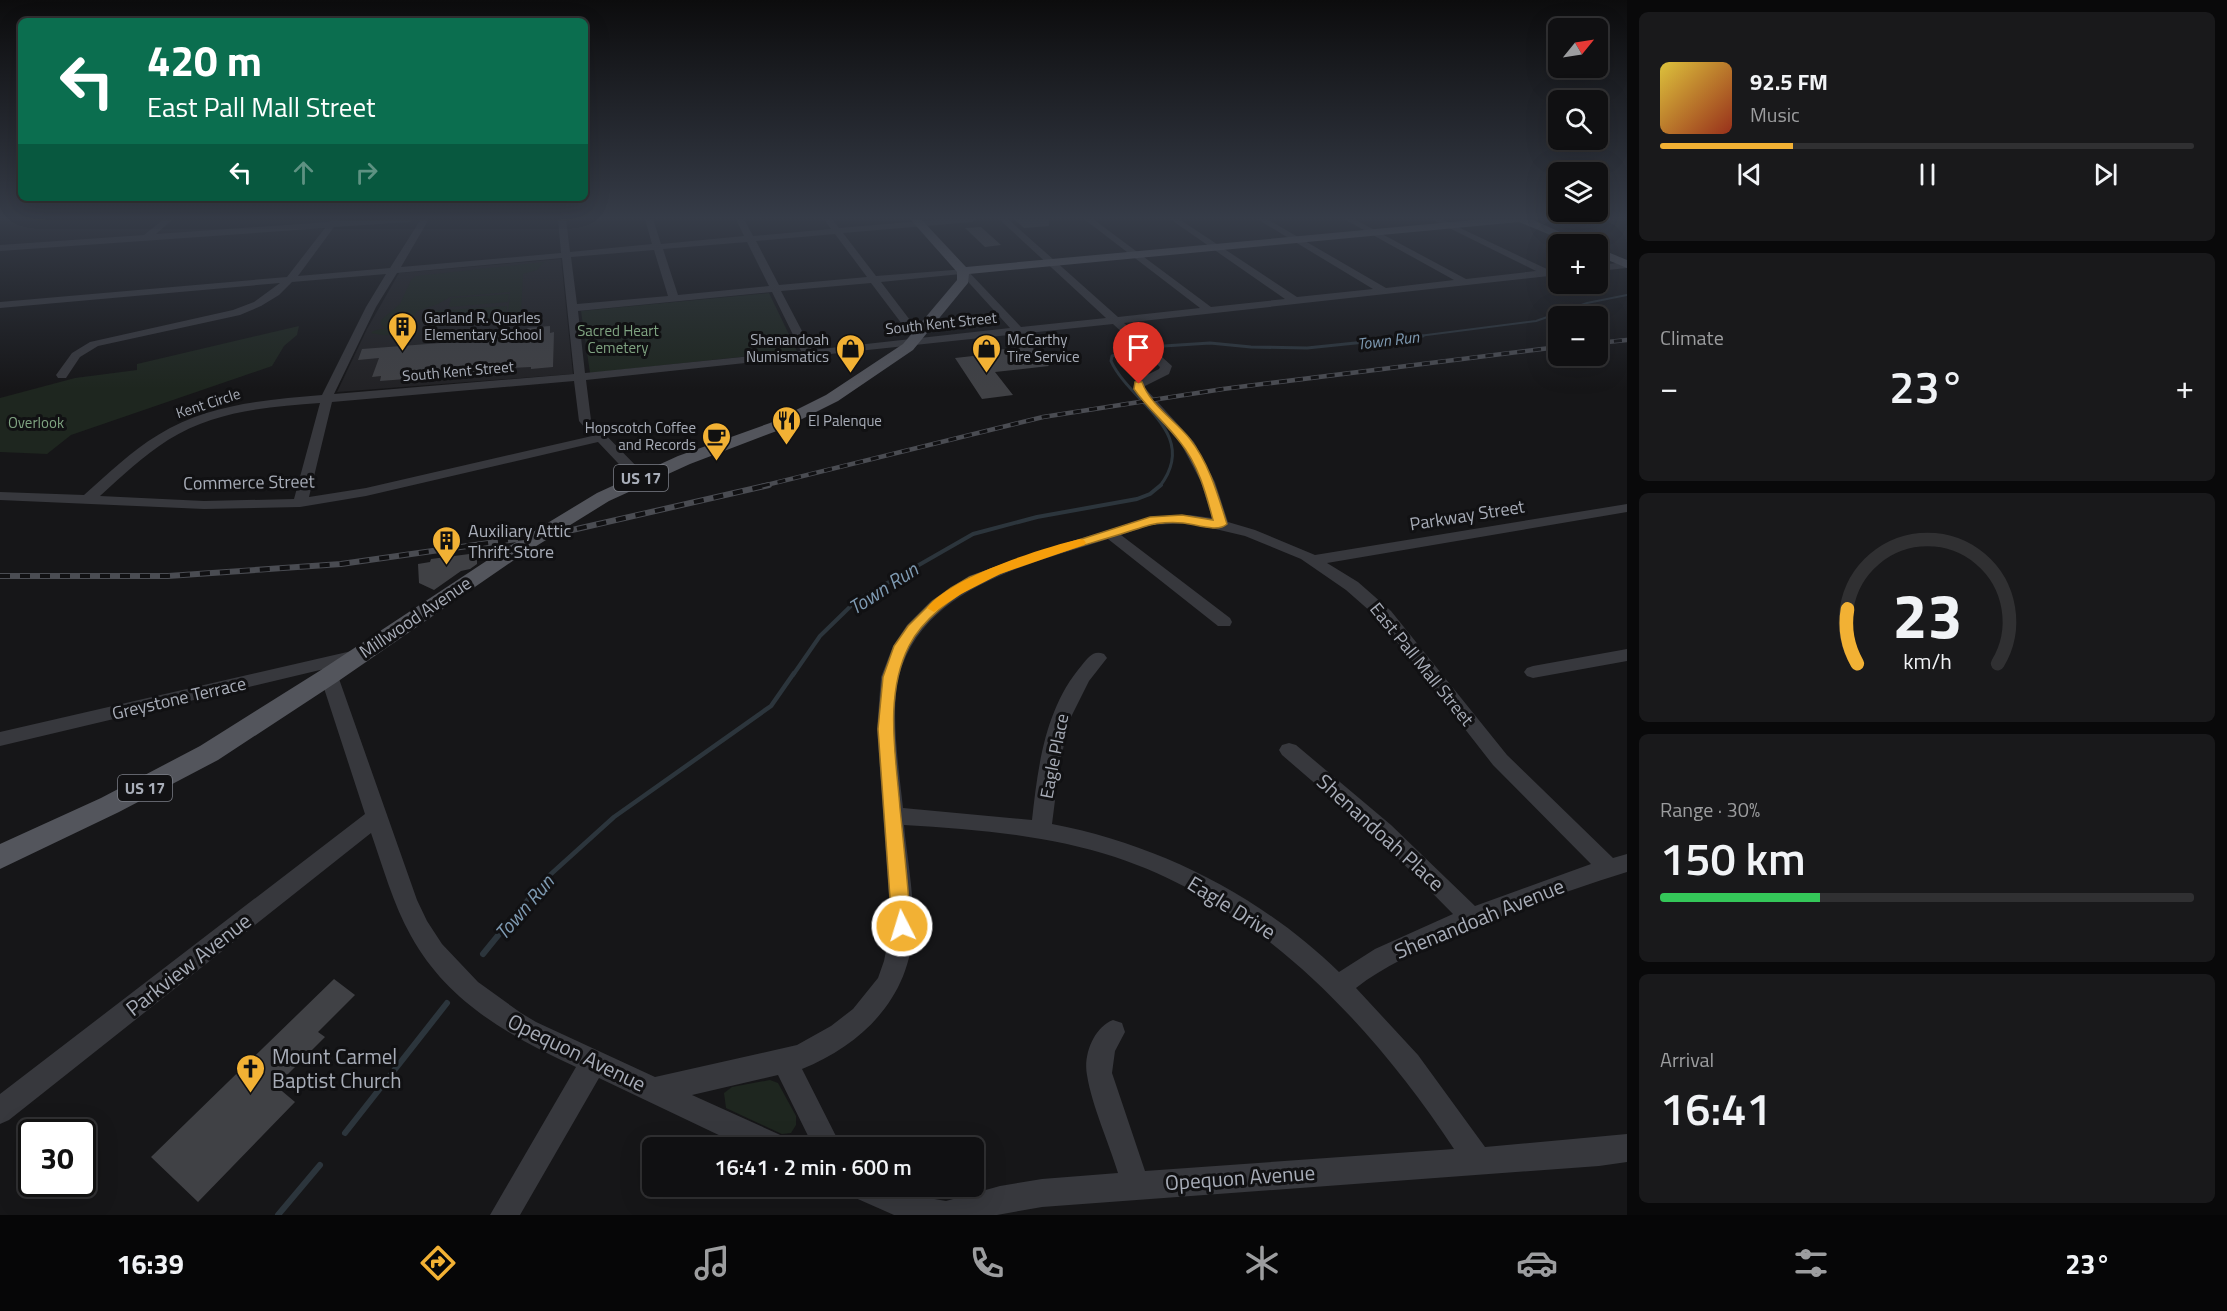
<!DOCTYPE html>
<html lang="en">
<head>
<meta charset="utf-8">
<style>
	:root { --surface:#101012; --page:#19191b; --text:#f1f3f6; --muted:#9c9d9f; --line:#303032; --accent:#f2b134 }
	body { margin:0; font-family:"Titillium Web",sans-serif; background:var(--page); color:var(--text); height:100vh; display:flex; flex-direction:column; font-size:22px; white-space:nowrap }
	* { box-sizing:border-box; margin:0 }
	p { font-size:20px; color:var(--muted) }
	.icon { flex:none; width:33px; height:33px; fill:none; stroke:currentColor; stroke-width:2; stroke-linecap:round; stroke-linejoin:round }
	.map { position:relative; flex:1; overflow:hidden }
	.details { display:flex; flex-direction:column; gap:12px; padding:12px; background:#09090a; width:600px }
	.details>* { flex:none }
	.hud { position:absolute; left:18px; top:18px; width:570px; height:183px; border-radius:9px; box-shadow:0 6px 24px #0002,0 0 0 2px var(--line); background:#0b6e4f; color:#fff; overflow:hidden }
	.needle { width:39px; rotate:60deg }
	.tools { position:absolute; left:1548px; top:18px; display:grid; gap:12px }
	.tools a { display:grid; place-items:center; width:60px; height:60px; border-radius:9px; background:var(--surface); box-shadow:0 6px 24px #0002,0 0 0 2px var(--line); font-size:30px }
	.speed { position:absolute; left:18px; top:1119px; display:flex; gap:12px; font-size:30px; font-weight:700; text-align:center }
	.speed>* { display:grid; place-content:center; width:78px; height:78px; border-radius:50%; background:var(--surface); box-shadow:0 6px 24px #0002,0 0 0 2px var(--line); line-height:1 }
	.speed .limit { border:3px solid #111; border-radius:9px; background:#fff; color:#111 }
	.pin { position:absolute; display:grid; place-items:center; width:51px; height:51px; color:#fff; margin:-62px -26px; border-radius:50% 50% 50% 0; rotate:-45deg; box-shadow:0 0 6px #0007 }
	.pin .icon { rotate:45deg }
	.me { position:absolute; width:66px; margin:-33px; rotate:355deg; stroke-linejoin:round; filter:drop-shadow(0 0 4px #0008) }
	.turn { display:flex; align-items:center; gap:21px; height:126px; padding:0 30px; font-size:27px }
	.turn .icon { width:78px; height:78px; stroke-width:2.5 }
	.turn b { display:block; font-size:42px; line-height:51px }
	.lanes { display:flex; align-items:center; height:57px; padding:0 30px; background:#0003; justify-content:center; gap:30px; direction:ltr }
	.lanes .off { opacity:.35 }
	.big { font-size:45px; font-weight:600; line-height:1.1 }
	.details .tile { flex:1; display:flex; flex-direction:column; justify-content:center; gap:9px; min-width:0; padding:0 21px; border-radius:9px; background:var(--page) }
	.details .dial { align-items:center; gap:0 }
	.dial svg { height:156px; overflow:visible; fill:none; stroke:var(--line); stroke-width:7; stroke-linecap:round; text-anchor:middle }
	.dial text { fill:var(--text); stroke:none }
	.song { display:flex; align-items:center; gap:18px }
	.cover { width:72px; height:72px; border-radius:9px; background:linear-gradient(135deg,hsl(50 70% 55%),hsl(10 70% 35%)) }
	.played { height:6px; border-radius:3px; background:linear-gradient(90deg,var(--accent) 25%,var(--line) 25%) }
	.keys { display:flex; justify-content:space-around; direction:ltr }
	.heat { display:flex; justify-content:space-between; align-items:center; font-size:33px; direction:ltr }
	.charge { height:9px; border-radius:4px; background:linear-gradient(90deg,#34c759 30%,var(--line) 0) }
	.trip { position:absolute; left:642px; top:1137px; width:342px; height:60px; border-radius:9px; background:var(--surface); box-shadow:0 6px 24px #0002,0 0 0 2px var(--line); font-weight:600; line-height:60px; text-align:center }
	.tabs { display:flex; height:96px; justify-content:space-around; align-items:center; background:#060607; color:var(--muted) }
	.tabs .icon { width:42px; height:42px }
	.tabs .selected { color:var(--accent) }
	.tabs b { font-size:27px; color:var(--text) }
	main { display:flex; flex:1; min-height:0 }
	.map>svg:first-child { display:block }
	.built { fill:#222225 }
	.green { fill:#1e261f }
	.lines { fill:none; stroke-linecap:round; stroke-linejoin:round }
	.stream-far4 { stroke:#2c353c; stroke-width:2 }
	.stream-far3 { stroke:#2c353c; stroke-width:3 }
	.stream-far2 { stroke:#2c353c; stroke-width:4 }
	.stream-far1 { stroke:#2c353c; stroke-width:4.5 }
	.stream { stroke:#2c353c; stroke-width:6 }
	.building { fill:#404145 }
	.minor { fill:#37383d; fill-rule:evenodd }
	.major { fill:#53555c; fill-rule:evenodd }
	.rail-far1-casing { stroke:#4a4c52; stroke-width:4.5 }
	.rail-casing { stroke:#4a4c52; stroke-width:6 }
	.rail-far1 { stroke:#111113; stroke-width:3; stroke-dasharray:8; stroke-linecap:butt }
	.rail { stroke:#111113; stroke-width:4; stroke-dasharray:10; stroke-linecap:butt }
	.route { fill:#f2b134; stroke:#9d7322; stroke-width:1.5 }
	.slow { fill:#f59e0b }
	.labels { text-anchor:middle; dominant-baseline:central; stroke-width:6; stroke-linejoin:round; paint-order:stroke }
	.far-poi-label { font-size:15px; fill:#a8adb8; stroke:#111113; text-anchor:start }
	.far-street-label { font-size:15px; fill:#a8adb8; stroke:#111113 }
	.far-park-label { font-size:15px; fill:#7fa381; stroke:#111113 }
	.far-water-label { font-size:16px; font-style:italic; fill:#7f9bb3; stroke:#111113 }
	.shield { fill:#111113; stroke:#7b7e86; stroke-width:1.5 }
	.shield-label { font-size:16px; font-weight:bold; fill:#a8adb8 }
	.street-label { font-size:18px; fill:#a8adb8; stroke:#111113 }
	.poi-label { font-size:18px; fill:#a8adb8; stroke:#111113; text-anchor:start }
	.water-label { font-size:20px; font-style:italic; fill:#7f9bb3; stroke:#111113 }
	.near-street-label { font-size:21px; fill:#a8adb8; stroke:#111113 }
	.near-poi-label { font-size:21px; fill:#a8adb8; stroke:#111113; text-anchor:start }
</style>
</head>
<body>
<main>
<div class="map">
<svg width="1627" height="1215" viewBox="0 0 1627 1215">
	<rect width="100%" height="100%" fill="#161618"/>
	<path class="built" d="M561,259L573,374L337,392L367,329L399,273Z"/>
	<g class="green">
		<path d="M544,262L537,270L523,274L521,313L508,314L510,292L450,297L438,304L418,311C413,315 414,318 412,324C405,338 384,336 371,333L373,331L386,328L381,325V320L400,304L411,280L416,276Z"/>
		<path d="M769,293L797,351L590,373L581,311Z"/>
		<path d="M509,294L508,302L449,307L451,298Z"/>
		<path d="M507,306L505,321L430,327L434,311Z"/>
		<path d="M299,326L297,335L284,346L272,366L71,435L47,454L0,452V398L75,378L137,370V364Z"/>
		<path d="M770,1080L778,1083L796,1116V1125L791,1133L782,1134L726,1108L724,1093L732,1087Z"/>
	</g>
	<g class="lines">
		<path class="stream-far4" d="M1411,337L1536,321L1587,303L1627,295"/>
		<g class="stream-far3">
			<path d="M1148,347L1210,343L1251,347L1307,348L1423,336"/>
			<path d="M1135,349L1112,356L1111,361C1130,403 1201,432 1160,486"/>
		</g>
		<path class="stream-far2" d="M793,675L820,636L856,601L973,534L1037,517L1137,499L1150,494L1161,485"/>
		<path class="stream-far1" d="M516,914L541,883L614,817L771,706L794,673"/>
		<g class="stream">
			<path d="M483,954L517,912"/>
			<path d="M345,1133L447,1003"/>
			<path d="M278,1215L320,1165"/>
		</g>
	</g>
	<g class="building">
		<path d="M1014,219H1049V226L1024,228Z"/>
		<path d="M981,227L1001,245L985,247L965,228Z"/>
		<path d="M550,326V333L554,332L553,367L531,369V367L510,368L509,371L380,381L381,376L372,377L379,358L358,360L362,349L533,336L527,328Z"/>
		<path d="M1031,346L1049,366L995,372L1013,395L982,399L955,358L982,355L979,352Z"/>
		<path d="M477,553V564L470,569L461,571L434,590L419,583L418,564L430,562L431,559Z"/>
		<path d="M334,979L355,995L318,1032L325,1037L276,1086L295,1102L198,1202L151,1157Z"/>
	</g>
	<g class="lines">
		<g class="minor">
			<path d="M164,219H173L156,234L329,222L332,219H340L339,221L414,219L410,222L334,227L298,276L390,268L421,219H429L401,267L561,253L558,219H566L570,252L652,244L645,219H653L661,244L744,236L736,219H744L753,236L831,229L824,219H832L839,228L945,219H976L972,222L843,233L876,276L966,269L1021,327L1106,318L999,219H1008L1118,317L1200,308L1084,219H1093L1211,307L1285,299L1170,219H1179L1297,297L1373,289L1257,219H1267L1386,288L1454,280L1344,219H1354L1466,279L1536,271L1431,219H1441L1549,270L1558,269V275L1124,323L1172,366L1169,374L1145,386V388L1194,442L1215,482L1228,522L1255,530L1315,555L1627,504V512L1327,563L1358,582L1391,611L1507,755L1613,858L1627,854V872C1566,891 1507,912 1449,938C1416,952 1384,966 1356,988L1418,1055L1485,1147L1627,1134V1162L1599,1166L1042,1207L997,1215H894L851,1196L847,1186H895L917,1196L946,1201L1000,1186L1042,1179L1118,1173C1109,1143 1092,1106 1087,1075C1083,1055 1094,1027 1113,1020L1122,1023L1125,1032L1115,1051L1112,1073L1145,1171L1454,1149C1372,1025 1260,905 1115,857C1047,835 975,829 904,825C907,858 914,893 913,926C912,995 864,1044 802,1069L842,1148H814L778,1075L692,1095L787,1138L790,1148H746L599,1078L520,1215H490L576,1067C510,1036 448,1003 411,936C393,904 383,867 371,833L9,1120L0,1124V1094L365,814L320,676L323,672L329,670L335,672L338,676L417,900L427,921L442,944L478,982L521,1013L536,1022L655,1077L797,1045L831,1026L853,1009L878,978L884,961L891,926L877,729L881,677L893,646L907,625L931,601L969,576L1034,553L1150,517L1190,515L1212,518L1201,482L1181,444L1133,389L1135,381L1159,369L1160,367L1113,324L586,380L591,420L645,475L647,478L645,481H635L598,442L366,496L300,507L204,509L0,500V492L84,495C108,474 131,451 158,435C208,404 265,400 322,395L366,307L386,274L292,282L279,295L261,306L240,315L98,346L80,357L66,378H58L56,375L72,353L90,342L233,310L254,302L280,283L0,308V302L287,277L325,228L0,251V245L144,235ZM835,234L867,277L779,285L756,241ZM747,242L769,286L678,295L663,249ZM654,250L668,296L577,304L571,257ZM562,258L574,374L334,394L376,307L397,273ZM961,274L1010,328L812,350L781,291L871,283L908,332L918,336L924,333L916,328L881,282ZM772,292L801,351L585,373L578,311ZM574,381L579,421L592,436L366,488L309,497L332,402ZM320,403L294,499L204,501L100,496C122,476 143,456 168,440C215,411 266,407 320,403ZM1190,523L1245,536L1301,559L1346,590L1379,619L1493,765L1591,864L1475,906L1391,825L1296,745L1289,743L1282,745L1279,750L1282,755L1377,837L1453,914L1375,949L1339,972C1261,896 1158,844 1052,824L1060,761L1071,717L1089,681L1107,658L1104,654C1093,650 1089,657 1082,665C1045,708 1038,766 1032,820L903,808C899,770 890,712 899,676C923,586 1031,564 1108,539L1218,626H1230L1232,622L1230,618L1121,535L1151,525Z"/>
			<path d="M1627,262V268L1598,271V265Z"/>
			<path d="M1565,284H1577L1591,291L1582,293Z"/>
			<path d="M1627,649V661L1533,678L1527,676L1524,672L1527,668L1533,666Z"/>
			<path d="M356,650L362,652L365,656L362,660L0,746V732Z"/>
		</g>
		<g class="major">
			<path d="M910,219H921L966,267L1484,219H1531L1587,244H1572L1519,222L969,274L968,283L913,350L838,401L782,429L690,464L609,501L517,558L337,682L218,760L119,812L0,869V844L101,798L200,746L321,670L503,550L597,493L678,456L770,423L826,395L903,344L957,280V272Z"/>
			<path d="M1598,248L1627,260V268L1598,256Z"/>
		</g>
		<defs>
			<g id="rail-far1">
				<path d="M1598,343L1627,340"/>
				<path d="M762,486L1043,417L1223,389L1558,347"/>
			</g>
			<path id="rail" d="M0,576H168L341,564L559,533L769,485"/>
		</defs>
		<use href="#rail-far1" class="rail-far1-casing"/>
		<use href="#rail" class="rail-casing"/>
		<use href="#rail-far1" class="rail-far1"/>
		<use href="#rail" class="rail"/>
	</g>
	<linearGradient id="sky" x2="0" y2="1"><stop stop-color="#0c0c0d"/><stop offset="0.56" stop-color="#363c48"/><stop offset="1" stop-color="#363c48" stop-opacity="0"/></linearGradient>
	<rect width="1627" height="389" fill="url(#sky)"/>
	<path class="route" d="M1135,382H1142C1150,405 1175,420 1190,439C1209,463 1218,495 1227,524C1218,533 1195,524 1183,523C1170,522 1155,523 1143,527C1089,545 1030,558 979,583C953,596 922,620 909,646C884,695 896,756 900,808C904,847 908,887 911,926L908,932L902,935L895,932L892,926L878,729L883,677L894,646L908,626L933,601L951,588L970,577L1013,561L1150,517L1182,515L1213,520C1206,493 1198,464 1180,442C1166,423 1147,408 1134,389Z"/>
	<path class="slow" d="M1080,539L1084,540L1086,543L1084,545L1000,574L961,594L934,612L927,608C950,577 1042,548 1080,539Z"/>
	<defs>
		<symbol id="building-pin" viewBox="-11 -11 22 30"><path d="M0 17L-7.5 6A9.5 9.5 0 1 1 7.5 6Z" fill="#f2b134" stroke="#111113"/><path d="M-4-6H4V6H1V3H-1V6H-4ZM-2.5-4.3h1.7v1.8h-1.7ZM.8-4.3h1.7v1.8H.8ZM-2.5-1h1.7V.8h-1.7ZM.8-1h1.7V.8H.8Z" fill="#111"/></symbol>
		<symbol id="shop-pin" viewBox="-11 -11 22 30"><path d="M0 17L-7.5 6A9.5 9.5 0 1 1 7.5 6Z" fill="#f2b134" stroke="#111113"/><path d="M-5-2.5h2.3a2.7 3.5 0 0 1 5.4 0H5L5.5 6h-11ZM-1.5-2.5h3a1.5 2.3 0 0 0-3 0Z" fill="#111"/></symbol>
		<symbol id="restaurant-pin" viewBox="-11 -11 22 30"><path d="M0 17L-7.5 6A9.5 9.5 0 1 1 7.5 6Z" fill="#f2b134" stroke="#111113"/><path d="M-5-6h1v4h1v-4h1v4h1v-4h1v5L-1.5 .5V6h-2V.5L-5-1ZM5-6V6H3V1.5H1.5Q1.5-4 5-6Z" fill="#111"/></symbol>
		<symbol id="cafe-pin" viewBox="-11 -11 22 30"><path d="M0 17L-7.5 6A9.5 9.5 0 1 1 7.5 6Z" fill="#f2b134" stroke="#111113"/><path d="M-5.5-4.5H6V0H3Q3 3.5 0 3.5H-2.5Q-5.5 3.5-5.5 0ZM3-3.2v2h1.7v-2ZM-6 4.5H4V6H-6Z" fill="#111"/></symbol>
		<symbol id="church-pin" viewBox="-11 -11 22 30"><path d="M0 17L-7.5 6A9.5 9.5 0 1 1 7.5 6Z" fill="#f2b134" stroke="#111113"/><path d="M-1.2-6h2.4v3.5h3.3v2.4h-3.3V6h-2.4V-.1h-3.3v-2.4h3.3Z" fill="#111"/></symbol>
	</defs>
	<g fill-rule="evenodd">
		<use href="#building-pin" x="386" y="310" width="33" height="45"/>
		<use href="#shop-pin" x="834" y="332" width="33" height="45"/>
		<use href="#shop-pin" x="970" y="332" width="33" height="45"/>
		<use href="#restaurant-pin" x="770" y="404" width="33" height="45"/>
		<use href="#cafe-pin" x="700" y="420" width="33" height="45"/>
		<use href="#building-pin" x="430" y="524" width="33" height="45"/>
		<use href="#church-pin" x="234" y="1052" width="33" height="45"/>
	</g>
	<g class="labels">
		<g class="far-poi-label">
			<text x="424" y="317">Garland R. Quarles<tspan x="424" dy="17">Elementary School</tspan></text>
			<text x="829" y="339" text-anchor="end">Shenandoah<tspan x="829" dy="17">Numismatics</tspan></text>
			<text x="1007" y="339">McCarthy<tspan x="1007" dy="17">Tire Service</tspan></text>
			<text x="808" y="420">El Palenque</text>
			<text x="696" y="427" text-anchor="end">Hopscotch Coffee<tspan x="696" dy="17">and Records</tspan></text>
		</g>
		<g class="far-street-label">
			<text transform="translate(941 323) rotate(-6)">South Kent Street</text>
			<text transform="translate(458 371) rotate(-5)">South Kent Street</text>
			<text transform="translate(208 403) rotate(-18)">Kent Circle</text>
		</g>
		<g class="far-park-label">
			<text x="618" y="330">Sacred Heart<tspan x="618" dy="17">Cemetery</tspan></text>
			<text x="36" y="422">Overlook</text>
		</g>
		<g class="far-water-label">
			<text transform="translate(1388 340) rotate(-7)">Town Run</text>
		</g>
		<g class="shield">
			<rect x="614" y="465" width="54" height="26" rx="4.5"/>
			<rect x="118" y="775" width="54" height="26" rx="4.5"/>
		</g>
		<g class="shield-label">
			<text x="641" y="478">US 17</text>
			<text x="145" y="788">US 17</text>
		</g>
		<g class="street-label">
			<text transform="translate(249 482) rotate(-1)">Commerce Street</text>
			<text transform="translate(1467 515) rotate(-9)">Parkway Street</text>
			<text transform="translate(415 617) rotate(-34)">Millwood Avenue</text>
			<text transform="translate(1422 664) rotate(51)">East Pall Mall Street</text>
			<text transform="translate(179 698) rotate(-13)">Greystone Terrace</text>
			<text transform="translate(1054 756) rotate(-79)">Eagle Place</text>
		</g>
		<g class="poi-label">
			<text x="468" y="530">Auxiliary Attic<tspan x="468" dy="21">Thrift Store</tspan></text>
		</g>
		<g class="water-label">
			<text transform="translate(883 588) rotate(-33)">Town Run</text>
			<text transform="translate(524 907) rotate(-49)">Town Run</text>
		</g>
		<g class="near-street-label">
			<text transform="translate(1381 832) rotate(42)">Shenandoah Place</text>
			<text transform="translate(1232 907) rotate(32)">Eagle Drive</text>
			<text transform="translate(1479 918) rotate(-22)">Shenandoah Avenue</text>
			<text transform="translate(188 964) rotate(-38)">Parkview Avenue</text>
			<text transform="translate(577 1052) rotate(26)">Opequon Avenue</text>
			<text transform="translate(1240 1177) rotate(-4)">Opequon Avenue</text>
		</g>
		<g class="near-poi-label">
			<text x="272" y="1056">Mount Carmel<tspan x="272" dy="24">Baptist Church</tspan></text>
		</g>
	</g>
</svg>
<div class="tools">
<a><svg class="needle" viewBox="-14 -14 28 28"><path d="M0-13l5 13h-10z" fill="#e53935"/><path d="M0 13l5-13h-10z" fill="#9c9d9f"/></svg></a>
<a><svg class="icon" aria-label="search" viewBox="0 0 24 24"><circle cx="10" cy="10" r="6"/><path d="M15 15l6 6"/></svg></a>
<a><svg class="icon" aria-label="layers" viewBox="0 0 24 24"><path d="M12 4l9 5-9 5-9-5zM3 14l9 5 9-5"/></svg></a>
<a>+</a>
<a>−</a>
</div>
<div class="speed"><div class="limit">30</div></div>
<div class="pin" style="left:1139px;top:384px;background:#d93025"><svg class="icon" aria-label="arrive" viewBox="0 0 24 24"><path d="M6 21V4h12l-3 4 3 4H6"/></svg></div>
<svg class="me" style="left:902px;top:926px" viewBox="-20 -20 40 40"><circle r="17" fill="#f2b134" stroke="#fff" stroke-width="3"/><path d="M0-11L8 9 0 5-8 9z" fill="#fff"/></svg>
<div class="trip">16:41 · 2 min · 600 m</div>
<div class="hud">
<div class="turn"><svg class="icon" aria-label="left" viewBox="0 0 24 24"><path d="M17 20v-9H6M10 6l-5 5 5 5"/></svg><div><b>420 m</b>East Pall Mall Street</div></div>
<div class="lanes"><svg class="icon" aria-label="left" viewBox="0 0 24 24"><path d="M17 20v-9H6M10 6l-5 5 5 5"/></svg><svg class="icon off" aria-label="ahead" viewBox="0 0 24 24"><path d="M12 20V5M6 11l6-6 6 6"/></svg><svg class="icon off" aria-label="right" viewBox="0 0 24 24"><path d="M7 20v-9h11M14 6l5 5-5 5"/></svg></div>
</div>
</div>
<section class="details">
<div class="tile">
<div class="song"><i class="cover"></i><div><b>92.5 FM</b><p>Music</p></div></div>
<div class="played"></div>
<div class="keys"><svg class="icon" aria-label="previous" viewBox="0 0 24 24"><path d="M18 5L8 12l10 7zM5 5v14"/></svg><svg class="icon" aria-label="pause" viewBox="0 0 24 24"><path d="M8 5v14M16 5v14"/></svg><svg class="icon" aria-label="next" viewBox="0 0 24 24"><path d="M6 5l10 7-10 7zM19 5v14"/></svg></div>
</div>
<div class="tile"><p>Climate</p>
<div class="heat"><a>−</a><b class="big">23°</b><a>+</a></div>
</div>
<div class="tile dial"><svg viewBox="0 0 100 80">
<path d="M14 69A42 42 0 1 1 86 69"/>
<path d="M14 69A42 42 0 0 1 9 41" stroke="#f2b134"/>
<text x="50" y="56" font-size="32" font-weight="700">23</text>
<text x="50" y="72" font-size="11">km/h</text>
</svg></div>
<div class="tile"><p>Range · 30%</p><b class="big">150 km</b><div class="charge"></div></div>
<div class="tile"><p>Arrival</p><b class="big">16:41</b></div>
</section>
</main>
<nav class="tabs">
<b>16:39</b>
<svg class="icon selected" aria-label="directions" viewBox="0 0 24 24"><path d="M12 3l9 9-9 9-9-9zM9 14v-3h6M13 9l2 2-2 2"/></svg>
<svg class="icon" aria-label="music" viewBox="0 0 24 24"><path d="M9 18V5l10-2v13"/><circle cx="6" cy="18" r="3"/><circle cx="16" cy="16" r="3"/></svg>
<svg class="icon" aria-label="phone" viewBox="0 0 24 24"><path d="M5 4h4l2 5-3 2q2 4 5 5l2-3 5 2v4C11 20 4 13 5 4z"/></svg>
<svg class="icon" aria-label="climate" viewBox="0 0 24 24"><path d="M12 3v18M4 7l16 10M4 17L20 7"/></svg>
<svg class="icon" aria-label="car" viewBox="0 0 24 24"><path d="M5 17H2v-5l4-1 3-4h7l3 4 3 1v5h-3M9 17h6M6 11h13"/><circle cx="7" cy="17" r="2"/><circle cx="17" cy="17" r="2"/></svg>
<svg class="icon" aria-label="filters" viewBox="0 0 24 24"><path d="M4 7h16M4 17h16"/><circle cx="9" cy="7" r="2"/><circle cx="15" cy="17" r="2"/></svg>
<b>23°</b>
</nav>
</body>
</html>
